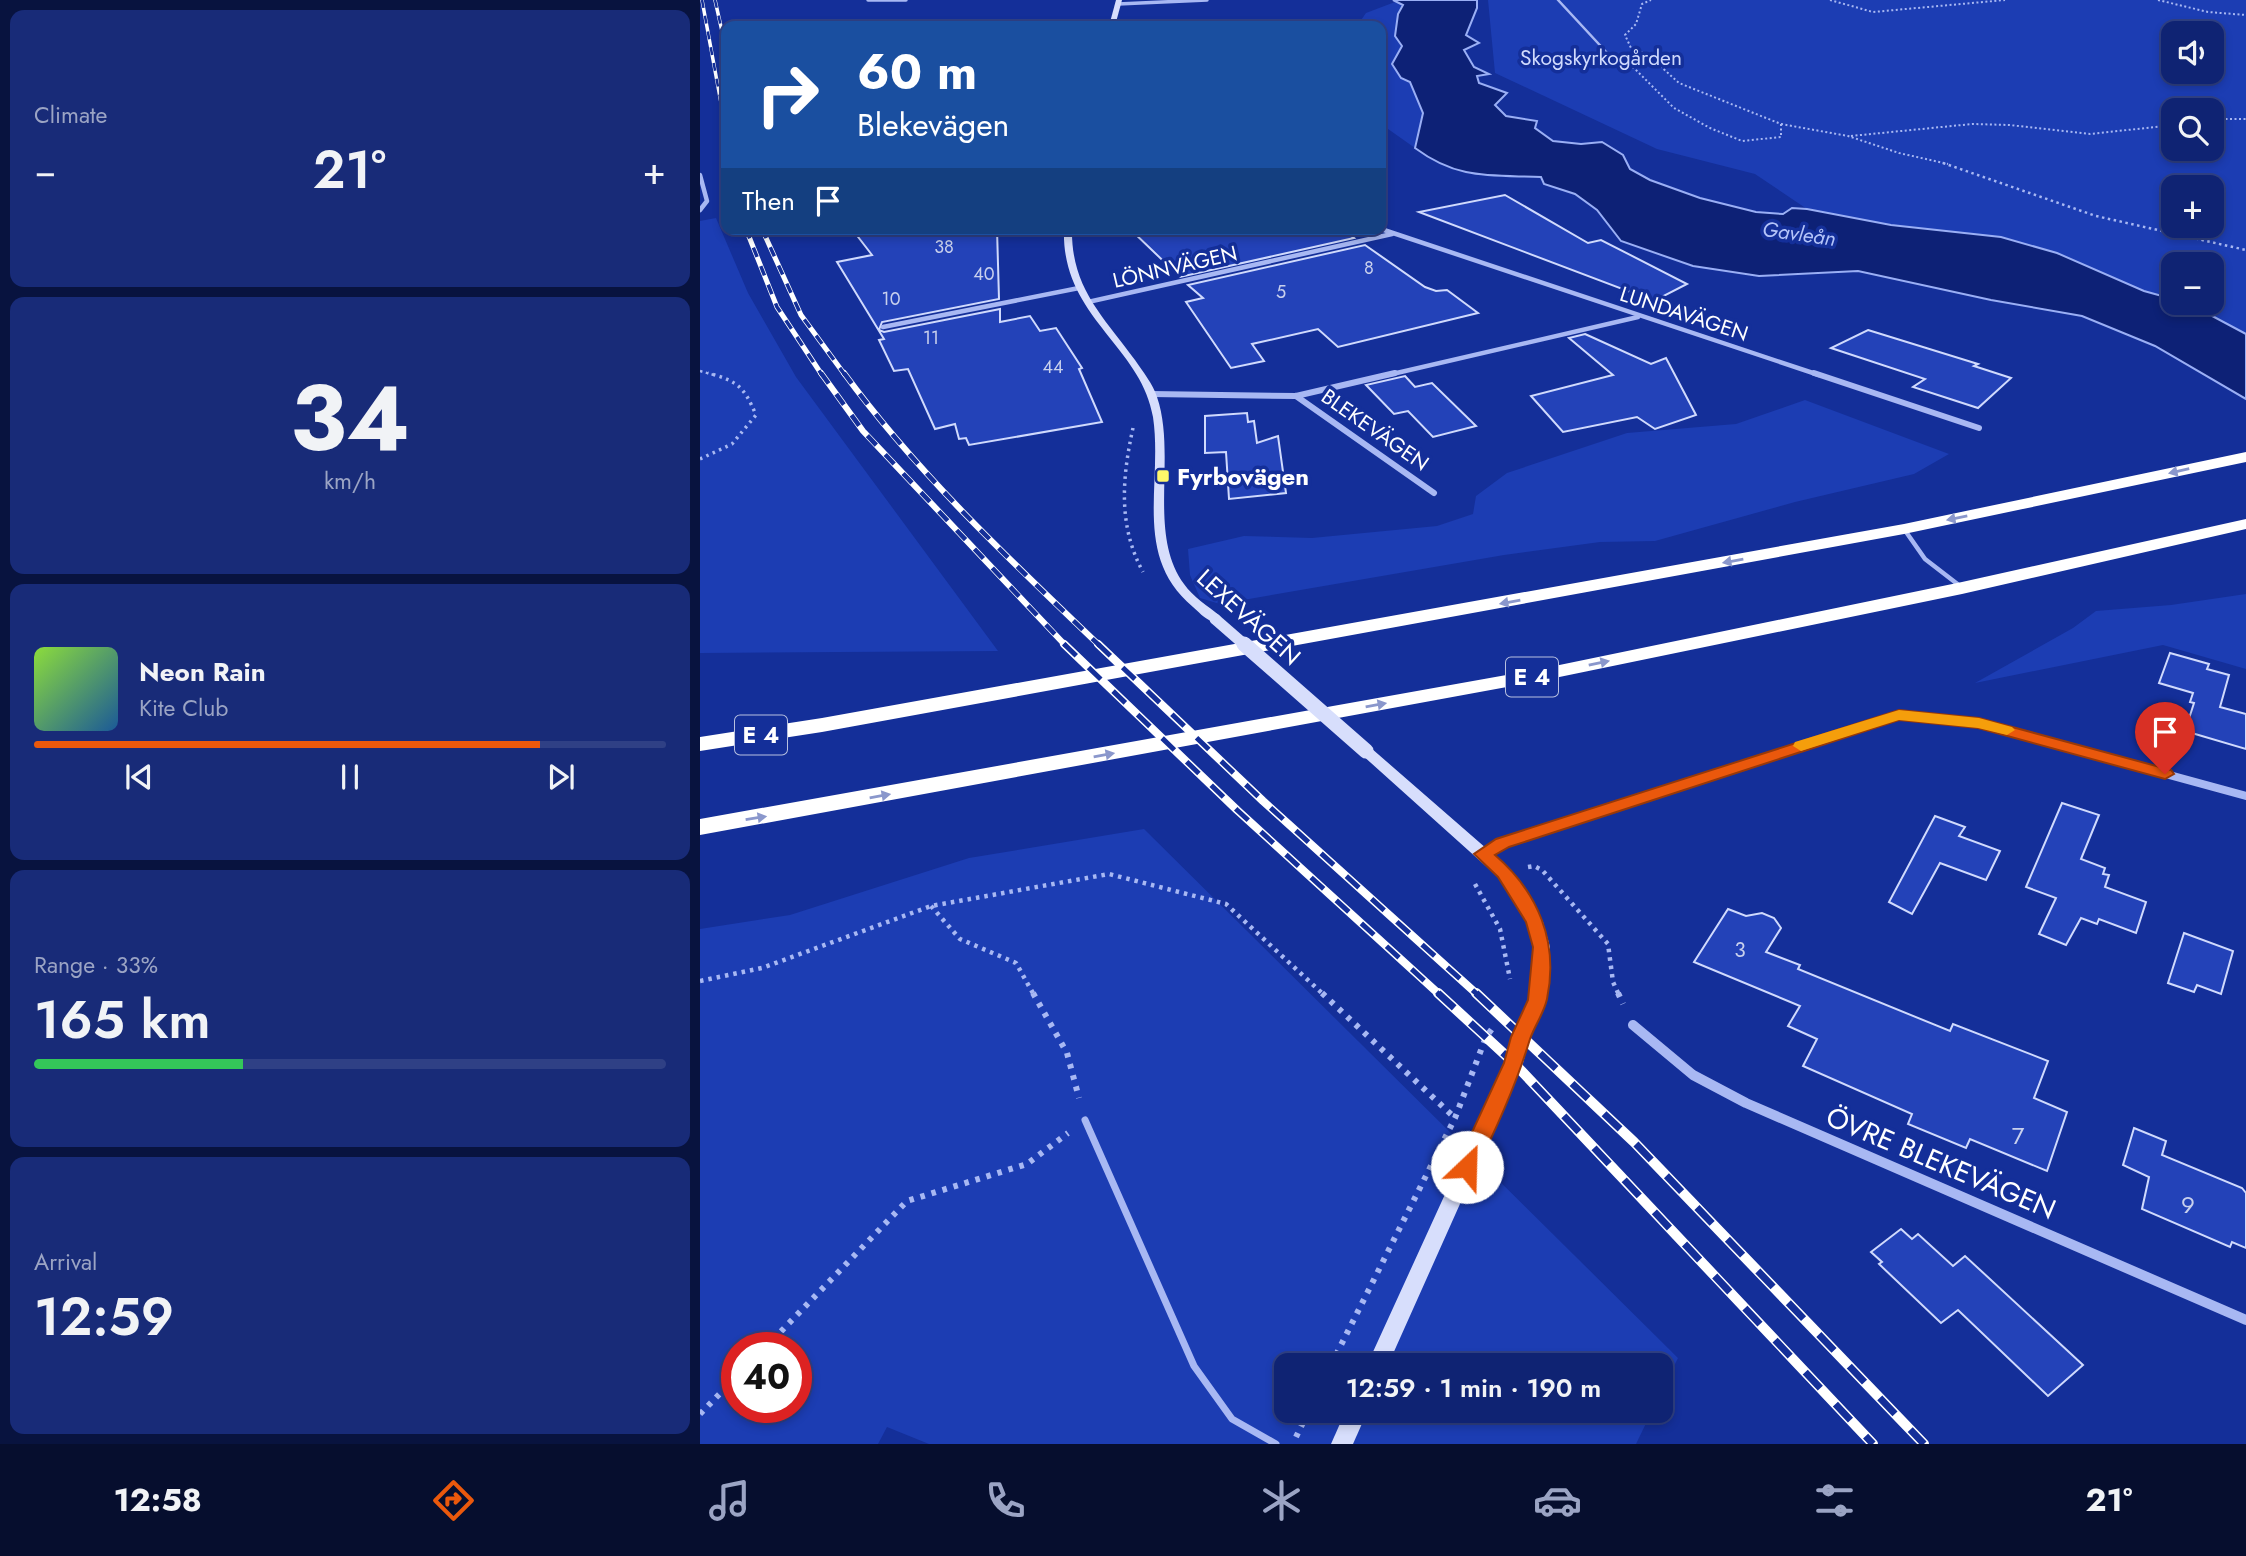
<!DOCTYPE html>
<html lang="en">
<head>
<meta charset="utf-8">
<style>
	:root { --surface:#0f2373; --page:#182b78; --text:#f1f3f6; --muted:#9ba4c4; --line:#2f4085; --accent:#ea580c }
	body { margin:0; font-family:Jost,sans-serif; background:var(--page); color:var(--text); height:100vh; display:flex; flex-direction:column; font-size:26px; white-space:nowrap }
	* { box-sizing:border-box; margin:0 }
	p { font-size:23px; color:var(--muted) }
	.icon { flex:none; width:38px; height:38px; fill:none; stroke:currentColor; stroke-width:2; stroke-linecap:round; stroke-linejoin:round }
	.map { position:relative; flex:1; overflow:hidden }
	.sheet { display:flex; flex-direction:column; gap:10px; padding:10px; background:#08133f; width:700px }
	.sheet>* { flex:none }
	.guide { position:absolute; left:21px; top:21px; width:665px; height:214px; border-radius:14px; box-shadow:0 4px 10px #0003,0 0 0 2px var(--line); background:#1a4fa0; color:#fff; overflow:hidden }
	.controls { position:absolute; left:1461px; top:21px; display:grid; gap:14px }
	.controls a { display:grid; place-items:center; width:63px; height:63px; border-radius:14px; background:var(--surface); box-shadow:0 4px 10px #0003,0 0 0 2px var(--line); font-size:35px }
	.speed { position:absolute; left:21px; top:1332px; display:flex; gap:14px; font-size:35px; font-weight:700; text-align:center }
	.speed>* { display:grid; place-content:center; width:91px; height:91px; border-radius:50%; background:var(--surface); box-shadow:0 4px 10px #0003,0 0 0 2px var(--line); line-height:1 }
	.speed .limit { border:10px solid #d22; background:#fff; color:#111 }
	.pin { position:absolute; display:grid; place-items:center; width:60px; height:60px; color:#fff; margin:-72px -30px; border-radius:50% 50% 50% 0; rotate:-45deg; box-shadow:0 0 7px #0007 }
	.pin .icon { rotate:45deg }
	.me { position:absolute; width:77px; margin:-38px; rotate:24deg; stroke-linejoin:round; filter:drop-shadow(0 0 5px #0008) }
	.turn { display:flex; align-items:center; gap:24px; height:147px; padding:0 21px; font-size:32px }
	.turn .icon { width:91px; height:91px; stroke-width:2.5 }
	.turn b { display:block; font-size:49px; line-height:60px }
	.then { display:flex; align-items:center; height:66px; padding:0 21px; background:#0003; gap:14px; font-size:26px }
	.big { font-size:52px; font-weight:600; line-height:1.1 }
	.sheet .card { flex:1; display:flex; flex-direction:column; justify-content:center; gap:10px; min-width:0; padding:0 24px; border-radius:14px; background:var(--page) }
	.sheet .dial { align-items:center; gap:0 }
	.dial b { font-size:91px; line-height:1 }
	.song { display:flex; align-items:center; gap:21px }
	.cover { width:84px; height:84px; border-radius:10px; background:linear-gradient(135deg,hsl(90 70% 55%),hsl(210 70% 35%)) }
	.played { height:7px; border-radius:4px; background:linear-gradient(90deg,var(--accent) 80%,var(--line) 80%) }
	.keys { display:flex; justify-content:space-around; direction:ltr }
	.heat { display:flex; justify-content:space-between; align-items:center; font-size:38px; direction:ltr }
	.charge { height:10px; border-radius:5px; background:linear-gradient(90deg,#34c759 33%,var(--line) 0) }
	.trip { position:absolute; left:574px; top:1353px; width:399px; height:70px; border-radius:14px; background:var(--surface); box-shadow:0 4px 10px #0003,0 0 0 2px var(--line); font-weight:600; line-height:70px; text-align:center }
	.tab-bar { display:flex; height:112px; justify-content:space-around; align-items:center; background:#060e2e; color:var(--muted) }
	.tab-bar .icon { width:49px; height:49px }
	.tab-bar .selected { color:var(--accent) }
	.tab-bar b { font-size:32px; color:var(--text) }
	main { display:flex; flex:1; min-height:0 }
	.map>svg:first-child { display:block }
	.green { fill:#1c3db3; fill-rule:evenodd }
	.water { fill:#0d2176; stroke:#9aaff5; stroke-width:2 }
	.building { fill:#2342b8; stroke:#d0dafd; stroke-width:2 }
	.lines { fill:none; stroke-linecap:round; stroke-linejoin:round }
	.path-far4 { stroke:#a8b8f3; stroke-width:2; stroke-dasharray:2 2.5; stroke-linecap:butt }
	.path-far3 { stroke:#a8b8f3; stroke-width:2.5; stroke-dasharray:2.5 3.5; stroke-linecap:butt }
	.path-far2 { stroke:#a8b8f3; stroke-width:3.5; stroke-dasharray:2.5 4.5; stroke-linecap:butt }
	.path-far1 { stroke:#a8b8f3; stroke-width:4.5; stroke-dasharray:3.5 5; stroke-linecap:butt }
	.path { stroke:#a8b8f3; stroke-width:6; stroke-dasharray:4.5 7; stroke-linecap:butt }
	.lane-far2 { stroke:#a8b8f3; stroke-width:2.5 }
	.lane-far1 { stroke:#a8b8f3; stroke-width:4.5 }
	.lane { stroke:#a8b8f3; stroke-width:7 }
	.street-far4 { stroke:#a8b8f3; stroke-width:3.5 }
	.street-far3 { stroke:#a8b8f3; stroke-width:4.5 }
	.street-far2 { stroke:#a8b8f3; stroke-width:6 }
	.street-far1 { stroke:#a8b8f3; stroke-width:8 }
	.street { stroke:#a8b8f3; stroke-width:10 }
	.secondary { fill:#d7defc; fill-rule:evenodd }
	.highway { fill:#fff; fill-rule:evenodd }
	.rail-far4-casing { stroke:#fff; stroke-width:3.5 }
	.rail-far3-casing { stroke:#fff; stroke-width:5 }
	.rail-far2-casing { stroke:#fff; stroke-width:6 }
	.rail-far1-casing { stroke:#fff; stroke-width:8 }
	.rail-casing { stroke:#fff; stroke-width:10 }
	.rail-far4 { stroke:#142f99; stroke-width:2.5; stroke-dasharray:8; stroke-linecap:butt }
	.rail-far3 { stroke:#142f99; stroke-width:3.5; stroke-dasharray:10; stroke-linecap:butt }
	.rail-far2 { stroke:#142f99; stroke-width:4.5; stroke-dasharray:13; stroke-linecap:butt }
	.rail-far1 { stroke:#142f99; stroke-width:5; stroke-dasharray:17; stroke-linecap:butt }
	.rail { stroke:#142f99; stroke-width:7; stroke-dasharray:22; stroke-linecap:butt }
	.secondary-bridge-far1 { stroke:#d7defc; stroke-width:11 }
	.secondary-bridge { stroke:#d7defc; stroke-width:15 }
	.oneway { fill:#8a97cc }
	.route { fill:#ea580c; stroke:#983908; stroke-width:2 }
	.slow { fill:#f59e0b }
	.poi-dot { fill:#fff76a; stroke:#142f99; stroke-width:2.5 }
	.labels { text-anchor:middle; dominant-baseline:central; stroke-width:7; stroke-linejoin:round; paint-order:stroke }
	.far-number-label { font-size:18px; fill:#c8d0ed }
	.far-park-label { font-size:21px; fill:#d0dafd; stroke:#142f99 }
	.far-water-label { font-size:21px; font-style:italic; fill:#b4c4f9; stroke:#142f99 }
	.far-street-label { font-size:21px; fill:#fff; stroke:#142f99 }
	.number-label { font-size:21px; fill:#c8d0ed }
	.shield { fill:#142f99; stroke:#b8c1e0; stroke-width:2 }
	.shield-label { font-size:23px; font-weight:bold; fill:#fff }
	.poi-label { font-size:24px; font-weight:bold; fill:#fff; stroke:#142f99; text-anchor:start }
	.street-label { font-size:24px; fill:#fff; stroke:#142f99 }
	.near-number-label { font-size:24px; fill:#c8d0ed }
	.near-street-label { font-size:28px; fill:#fff; stroke:#142f99 }
</style>
</head>
<body>
<main>
<section class="sheet">
<div class="card"><p>Climate</p>
<div class="heat"><a>−</a><b class="big">21°</b><a>+</a></div>
</div>
<div class="card dial"><b>34</b><p>km/h</p></div>
<div class="card">
<div class="song"><i class="cover"></i><div><b>Neon Rain</b><p>Kite Club</p></div></div>
<div class="played"></div>
<div class="keys"><svg class="icon" aria-label="previous" viewBox="0 0 24 24"><path d="M18 5L8 12l10 7zM5 5v14"/></svg><svg class="icon" aria-label="pause" viewBox="0 0 24 24"><path d="M8 5v14M16 5v14"/></svg><svg class="icon" aria-label="next" viewBox="0 0 24 24"><path d="M6 5l10 7-10 7zM19 5v14"/></svg></div>
</div>
<div class="card"><p>Range · 33%</p><b class="big">165 km</b><div class="charge"></div></div>
<div class="card"><p>Arrival</p><b class="big">12:59</b></div>
</section>
<div class="map">
<svg width="1546" height="1444" viewBox="0 0 1546 1444">
	<rect width="100%" height="100%" fill="#142f99"/>
	<g class="green">
		<path d="M788,0H1546V334L1488,303H1512V264H1474L1473,298L1444,292L1357,253L1301,237L1191,225L1107,209L1055,174L957,149L795,73ZM1474,33H1512V72H1474ZM1474,110H1512V149H1474ZM1474,187H1512V226H1474Z"/>
		<path d="M695,2L703,4L699,71L701,78L710,82L723,113L715,148L681,124V26H657L666,13Z"/>
		<path d="M16,218L48,293L96,377L298,651L0,653V221Z"/>
		<path d="M1105,400L1249,454L1214,474L1095,502L955,541L900,542L804,555L520,604L500,598L490,575L488,549L544,536L612,538L737,526L773,514L776,496L807,473L927,433L1036,424Z"/>
		<path d="M1546,594V669L1463,645L1275,683L1373,628L1396,611L1471,605Z"/>
		<path d="M444,829L978,1358L961,1392V1365H586V1410L952,1411L936,1444H229L187,1427L178,1444H0V929L90,915L269,858ZM37,1348H96V1407H37Z"/>
	</g>
	<path class="water" d="M693,0H777V8L766,35L779,43L764,50L774,67L789,74L777,76L779,83L807,93L795,105L806,116L837,121L835,128L853,141L881,144L902,142L923,155L930,169L950,180L1000,198L1056,212L1083,214L1092,208L1107,209L1191,225L1301,237L1357,253L1444,291L1473,299L1474,303H1488L1546,334V399L1455,346L1382,316L1291,300L1158,271L1059,276L993,266L921,241L897,210L875,194L844,184L841,177C790,175 758,180 715,148L723,113L710,82L701,78L692,64L702,46L695,36L698,14L703,5Z"/>
	<g class="building">
		<path d="M805,195L888,243L901,240L987,284L954,301L719,212Z"/>
		<path d="M152,229H297L299,299L182,322L179,330L184,332L300,309V322L330,316L340,331L356,328L382,368L379,369L402,422L269,445L266,438L259,439L255,424L235,429L208,369L194,371L179,340L184,339L137,262L172,255Z"/>
		<path d="M430,229H642L654,238L480,277Z"/>
		<path d="M665,245L725,287L736,291L747,290L778,313L638,347L618,329L552,344L564,361L531,368L486,302L503,298L488,285Z"/>
		<path d="M1168,330L1278,364L1274,366L1311,378L1278,408L1213,387L1225,379L1131,348Z"/>
		<path d="M885,334L951,364L966,358L996,415L955,429L937,417L863,432L831,396L913,375L869,338Z"/>
		<path d="M705,376L715,387L732,383L776,426L733,437L708,411L694,414L666,385Z"/>
		<path d="M547,413L548,422L554,421L557,443L578,436L586,493L529,499L526,452L505,453V416Z"/>
		<path d="M1470,653L1509,664L1507,669L1529,675L1520,707L1546,714V749L1485,731L1494,703L1490,702L1493,693L1459,683Z"/>
		<path d="M1362,803L1399,815L1381,859L1405,868L1403,874L1409,875L1405,887L1446,902L1436,933L1399,919L1397,924L1381,918L1366,945L1339,934L1356,898L1326,887Z"/>
		<path d="M1235,816L1265,827L1259,836L1300,851L1286,880L1240,863L1212,914L1189,902Z"/>
		<path d="M1028,909L1046,916L1062,913L1074,918L1081,928L1066,952L1100,965L1098,969L1250,1031L1253,1024L1348,1061L1334,1098L1367,1112L1347,1171L1270,1139L1266,1148L1208,1124L1212,1114L1103,1066L1117,1039L1088,1026L1100,1006L994,962Z"/>
		<path d="M1484,933L1533,951L1521,994L1497,985L1494,992L1468,983Z"/>
		<path d="M1434,1128L1466,1141L1462,1155L1542,1188L1546,1193V1248L1532,1242L1530,1247L1442,1209L1449,1177L1423,1165Z"/>
		<path d="M1201,1229L1212,1239L1218,1234L1253,1266L1265,1256L1383,1365L1348,1396L1258,1310L1241,1323L1179,1264L1182,1262L1171,1252Z"/>
	</g>
	<g class="lines">
		<g class="path-far4">
			<path d="M1130,0L1173,12L1305,0"/>
			<path d="M1458,0L1508,12L1546,15"/>
			<path d="M943,53L931,48L925,35L936,24L942,4L951,0"/>
			<path d="M947,54L979,83L1081,124V137L1042,141L1010,128L974,108L934,68L909,55Z"/>
			<path d="M1512,119H1546"/>
			<path d="M1081,124L1148,136L1199,153L1248,164"/>
			<path d="M1151,136L1272,124L1309,125L1390,134L1474,125"/>
		</g>
		<g class="path-far3">
			<path d="M1243,163L1396,216L1546,250"/>
			<path d="M0,371L14,375"/>
		</g>
		<g class="path-far2">
			<path d="M433,428C422,478 418,526 443,572"/>
			<path d="M0,459L32,444L56,415C44,387 38,381 8,373"/>
		</g>
		<g class="path-far1">
			<path d="M828,867L834,866L842,870L908,944L913,982L919,995"/>
			<path d="M775,884L800,929L810,979"/>
			<path d="M231,906L260,939L316,963L334,995"/>
			<path d="M0,981L62,968L231,906L409,874L526,904L624,995"/>
		</g>
		<g class="path">
			<path d="M333,993L367,1053L379,1098"/>
			<path d="M622,993L755,1118"/>
			<path d="M918,993L923,1004"/>
			<path d="M65,1348L207,1201L327,1164L368,1133"/>
			<path d="M631,1365L755,1118L786,1037L794,1026"/>
			<path d="M0,1414L37,1376"/>
			<path d="M596,1437L609,1410"/>
		</g>
		<path class="lane-far2" d="M858,0L909,55"/>
		<path class="lane-far1" d="M1204,529L1225,559L1260,586"/>
		<path class="lane" d="M385,1120L494,1366L532,1419L576,1444"/>
		<g class="street-far4">
			<path d="M168,0H206"/>
			<path d="M418,4L507,0"/>
		</g>
		<g class="street-far3">
			<path d="M0,175L7,201L0,210"/>
			<path d="M681,229L1119,375"/>
			<path d="M388,302L692,234"/>
			<path d="M183,327L379,288"/>
			<path d="M688,375L938,317"/>
		</g>
		<g class="street-far2">
			<path d="M1114,373L1279,428"/>
			<path d="M451,394L596,396L695,373"/>
			<path d="M596,396L734,493"/>
		</g>
		<path class="street-far1" d="M783,854L803,843L1199,715L1279,723L1546,796"/>
		<path class="street" d="M933,1025L993,1075L1046,1103L1546,1320"/>
		<g class="secondary">
			<path d="M416,0H422L415,26H409Z"/>
			<path d="M364,229H372C371,288 403,316 435,360C443,372 453,384 457,397C477,455 447,534 484,584C493,597 508,606 520,616L521,619L520,622C509,624 501,614 493,607C432,556 463,485 453,417C441,345 361,317 364,229Z"/>
			<path d="M666,746L671,748L810,869L843,922L850,947L847,1001L830,1037L823,1063L688,1365H667L805,1063L812,1037L829,1001L834,947L827,923L798,877L661,754L659,751Z"/>
			<path d="M646,1410H668L653,1444H631Z"/>
		</g>
		<g class="highway">
			<path d="M1546,452V462L1204,534L122,732L0,751V737L122,718L1204,524Z"/>
			<path d="M1546,519V529L1262,594L840,681L0,835V819L840,669L1262,582Z"/>
		</g>
		<defs>
			<g id="rail-far4">
				<path d="M2,0L26,130"/>
				<path d="M15,0L26,49"/>
			</g>
			<g id="rail-far3">
				<path d="M46,229L77,307L122,375"/>
				<path d="M62,229L101,315L145,375"/>
			</g>
			<g id="rail-far2">
				<path d="M121,373L163,431L366,646"/>
				<path d="M144,373C218,474 309,559 400,646"/>
			</g>
			<g id="rail-far1">
				<path d="M364,644L537,810L740,995"/>
				<path d="M398,644L563,801L778,995"/>
			</g>
			<g id="rail">
				<path d="M738,993L814,1063L1173,1444"/>
				<path d="M776,993L934,1142L1224,1444"/>
			</g>
		</defs>
		<use href="#rail-far4" class="rail-far4-casing"/>
		<use href="#rail-far3" class="rail-far3-casing"/>
		<use href="#rail-far2" class="rail-far2-casing"/>
		<use href="#rail-far1" class="rail-far1-casing"/>
		<use href="#rail" class="rail-casing"/>
		<use href="#rail-far4" class="rail-far4"/>
		<use href="#rail-far3" class="rail-far3"/>
		<use href="#rail-far2" class="rail-far2"/>
		<use href="#rail-far1" class="rail-far1"/>
		<use href="#rail" class="rail"/>
		<path class="secondary-bridge-far1" d="M515,619L546,646"/>
		<path class="secondary-bridge" d="M544,644L666,751"/>
	</g>
	<defs><path id="oneway-solid" d="M-6-.8H1V-3.2L6.5 0L1 3.2V.8H-6Z" transform="scale(1.75)"/></defs>
	<g class="oneway">
		<use href="#oneway-solid" transform="translate(1479 471) rotate(167)"/>
		<use href="#oneway-solid" transform="translate(1257 518) rotate(169)"/>
		<use href="#oneway-solid" transform="translate(1033 561) rotate(170)"/>
		<use href="#oneway-solid" transform="translate(810 602) rotate(170)"/>
		<use href="#oneway-solid" transform="translate(899 663) rotate(-12)"/>
		<use href="#oneway-solid" transform="translate(676 705) rotate(-10)"/>
		<use href="#oneway-solid" transform="translate(404 755) rotate(-10)"/>
		<use href="#oneway-solid" transform="translate(180 796) rotate(-10)"/>
		<use href="#oneway-solid" transform="translate(56 818) rotate(-9)"/>
	</g>
	<path class="route" d="M1199,710L1279,718L1471,770L1474,774L1465,779L1278,728L1199,720L809,847L795,855C838,892 859,942 847,999C844,1013 835,1025 830,1039C816,1085 796,1130 774,1173L767,1176L759,1173L756,1167L804,1063L811,1037L828,1000L833,947L826,922L798,877L774,854L796,839Z"/>
	<path class="slow" d="M1199,710L1279,718L1312,727L1315,730L1307,735L1278,728L1199,720L1101,751L1093,746L1095,742Z"/>
	<rect class="poi-dot" x="456" y="469" width="14" height="14" rx="3.5"/>
	<g class="labels">
		<g class="far-number-label">
			<text x="244" y="247">38</text>
			<text x="669" y="268">8</text>
			<text x="284" y="274">40</text>
			<text x="581" y="292">5</text>
			<text x="191" y="299">10</text>
			<text x="231" y="338">11</text>
			<text x="353" y="367">44</text>
		</g>
		<g class="far-park-label">
			<text x="901" y="58">Skogskyrkogården</text>
		</g>
		<g class="far-water-label">
			<text transform="translate(1099 234) rotate(8)">Gavleån</text>
		</g>
		<g class="far-street-label">
			<text transform="translate(475 267) rotate(-13)">LÖNNVÄGEN</text>
			<text transform="translate(984 314) rotate(18)">LUNDAVÄGEN</text>
			<text transform="translate(675 430) rotate(35)">BLEKEVÄGEN</text>
		</g>
		<g class="number-label">
			<text x="1040" y="950">3</text>
		</g>
		<g class="shield">
			<rect x="806" y="657.5" width="52" height="39" rx="5"/>
			<rect x="35" y="715.5" width="52" height="39" rx="5"/>
		</g>
		<g class="shield-label">
			<text x="832" y="677">E 4</text>
			<text x="61" y="735">E 4</text>
		</g>
		<g class="poi-label">
			<text x="477" y="476">Fyrbovägen</text>
		</g>
		<g class="street-label">
			<text transform="translate(549 617) rotate(42)">LEXEVÄGEN</text>
		</g>
		<g class="near-number-label">
			<text x="1318" y="1135">7</text>
			<text x="1488" y="1204">9</text>
		</g>
		<g class="near-street-label">
			<text transform="translate(1241 1163) rotate(23)">ÖVRE BLEKEVÄGEN</text>
		</g>
	</g>
</svg>
<div class="controls">
<a><svg class="icon" aria-label="sound" viewBox="0 0 24 24"><path d="M4 9h4l5-4v14l-5-4H4zM17 9q2 3 0 6"/></svg></a>
<a><svg class="icon" aria-label="search" viewBox="0 0 24 24"><circle cx="10" cy="10" r="6"/><path d="M15 15l6 6"/></svg></a>
<a>+</a>
<a>−</a>
</div>
<div class="speed"><div class="limit">40</div></div>
<div class="pin" style="left:1465px;top:774px;background:#d93025"><svg class="icon" aria-label="arrive" viewBox="0 0 24 24"><path d="M6 21V4h12l-3 4 3 4H6"/></svg></div>
<svg class="me" style="left:767px;top:1167px" viewBox="-20 -20 40 40"><circle r="19" fill="#fff"/><path d="M0-13L10 11 0 6-10 11z" fill="#ea580c"/></svg>
<div class="trip">12:59 · 1 min · 190 m</div>
<div class="guide">
<div class="turn"><svg class="icon" aria-label="right" viewBox="0 0 24 24"><path d="M7 20v-9h11M14 6l5 5-5 5"/></svg><div><b>60 m</b>Blekevägen</div></div>
<div class="then">Then<svg class="icon" aria-label="arrive" viewBox="0 0 24 24"><path d="M6 21V4h12l-3 4 3 4H6"/></svg></div>
</div>
</div>
</main>
<nav class="tab-bar">
<b>12:58</b>
<svg class="icon selected" aria-label="directions" viewBox="0 0 24 24"><path d="M12 3l9 9-9 9-9-9zM9 14v-3h6M13 9l2 2-2 2"/></svg>
<svg class="icon" aria-label="music" viewBox="0 0 24 24"><path d="M9 18V5l10-2v13"/><circle cx="6" cy="18" r="3"/><circle cx="16" cy="16" r="3"/></svg>
<svg class="icon" aria-label="phone" viewBox="0 0 24 24"><path d="M5 4h4l2 5-3 2q2 4 5 5l2-3 5 2v4C11 20 4 13 5 4z"/></svg>
<svg class="icon" aria-label="climate" viewBox="0 0 24 24"><path d="M12 3v18M4 7l16 10M4 17L20 7"/></svg>
<svg class="icon" aria-label="car" viewBox="0 0 24 24"><path d="M5 17H2v-5l4-1 3-4h7l3 4 3 1v5h-3M9 17h6M6 11h13"/><circle cx="7" cy="17" r="2"/><circle cx="17" cy="17" r="2"/></svg>
<svg class="icon" aria-label="filters" viewBox="0 0 24 24"><path d="M4 7h16M4 17h16"/><circle cx="9" cy="7" r="2"/><circle cx="15" cy="17" r="2"/></svg>
<b>21°</b>
</nav>
</body>
</html>
